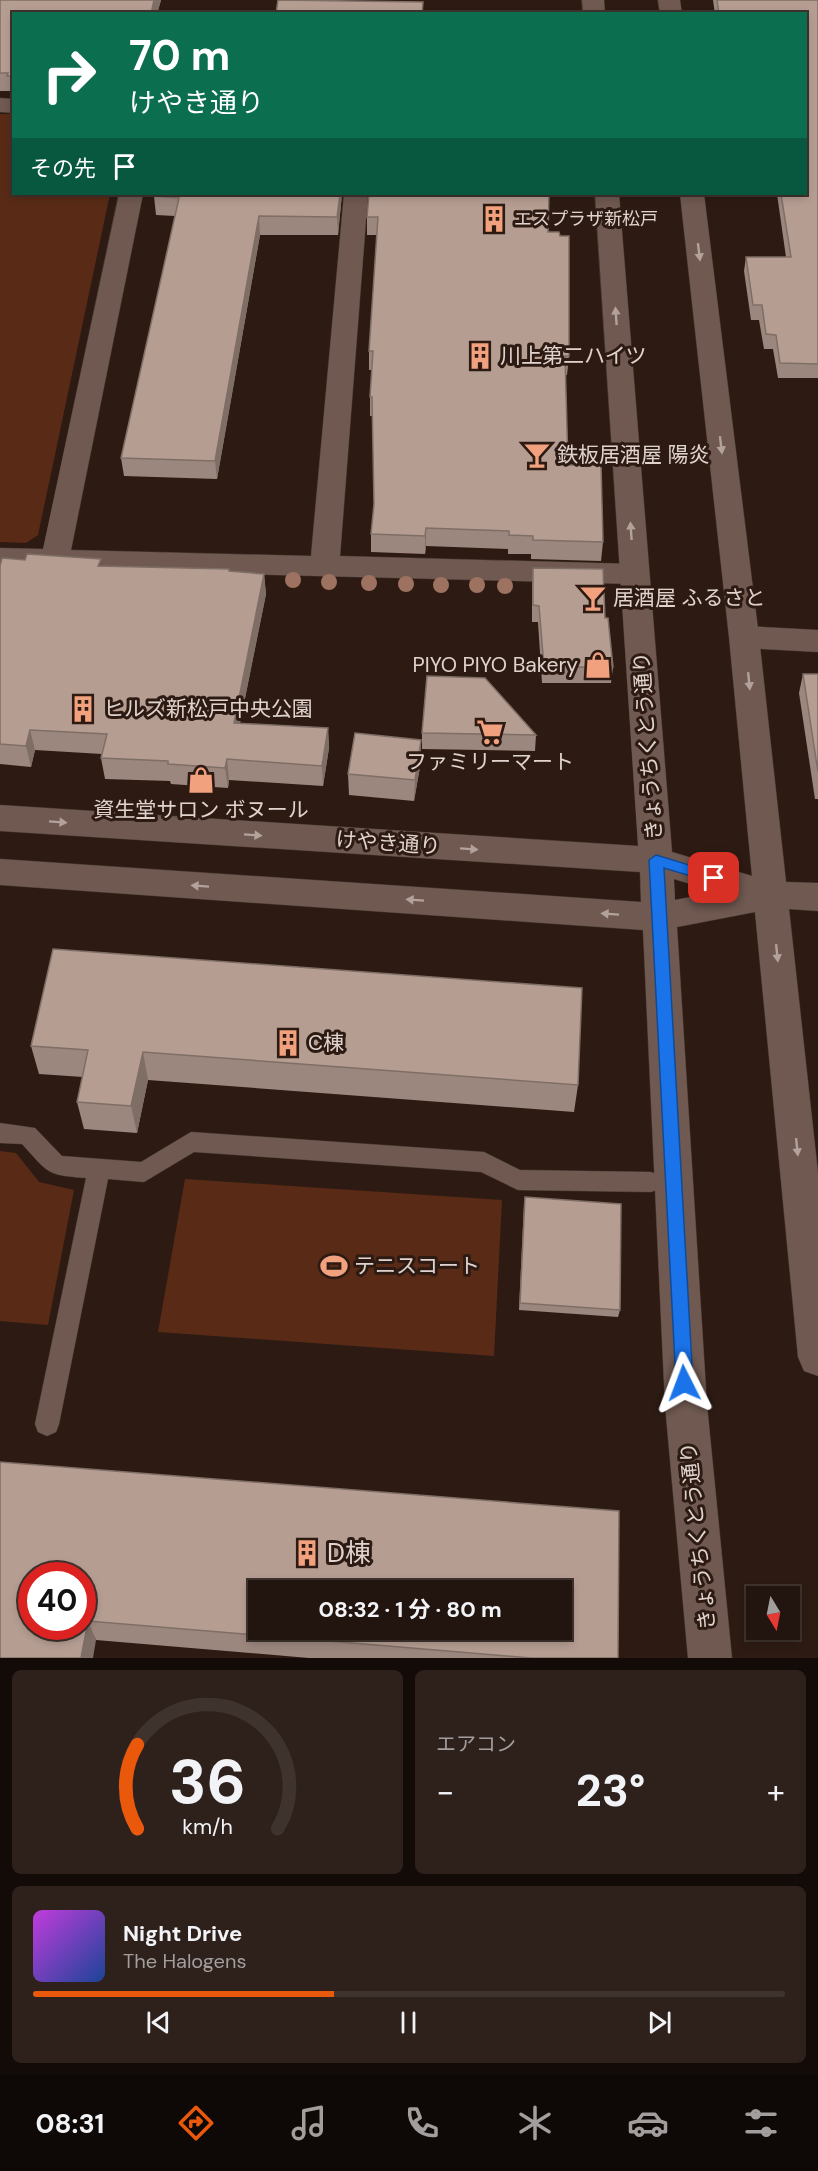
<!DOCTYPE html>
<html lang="ja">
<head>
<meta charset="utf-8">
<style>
	:root { --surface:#22140e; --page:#2e211c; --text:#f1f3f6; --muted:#a29e9e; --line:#3f332e; --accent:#ea580c }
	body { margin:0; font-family:"DM Sans","Noto Sans JP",sans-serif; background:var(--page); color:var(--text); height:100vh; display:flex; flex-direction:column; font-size:22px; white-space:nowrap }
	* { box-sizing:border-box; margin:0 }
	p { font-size:20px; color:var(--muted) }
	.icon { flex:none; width:33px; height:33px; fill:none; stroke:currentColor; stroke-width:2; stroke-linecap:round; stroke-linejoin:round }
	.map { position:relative; height:1658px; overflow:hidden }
	.side { display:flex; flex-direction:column; gap:12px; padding:12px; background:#130b08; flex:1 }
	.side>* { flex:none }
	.top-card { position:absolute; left:12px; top:12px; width:795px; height:183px; border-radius:0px; box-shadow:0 3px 9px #0003,0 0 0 2px var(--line); background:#0b6e4f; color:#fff; overflow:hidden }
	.needle { width:39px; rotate:170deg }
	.tools { position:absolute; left:746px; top:1586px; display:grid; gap:12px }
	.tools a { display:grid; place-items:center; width:54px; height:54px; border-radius:0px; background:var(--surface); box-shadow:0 3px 9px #0003,0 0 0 2px var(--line); font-size:30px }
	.speed { position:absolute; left:18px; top:1562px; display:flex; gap:12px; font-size:30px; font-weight:700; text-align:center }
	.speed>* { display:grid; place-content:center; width:78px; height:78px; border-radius:50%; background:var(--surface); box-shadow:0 3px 9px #0003,0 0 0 2px var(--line); line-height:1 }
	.speed .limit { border:9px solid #d22; background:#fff; color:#111 }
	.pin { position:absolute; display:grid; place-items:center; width:51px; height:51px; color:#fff; margin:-26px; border-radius:12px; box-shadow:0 3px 9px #0006 }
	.me { position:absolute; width:66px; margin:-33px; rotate:357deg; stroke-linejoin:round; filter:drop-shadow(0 0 4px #0008) }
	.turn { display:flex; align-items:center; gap:21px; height:126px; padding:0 18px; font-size:27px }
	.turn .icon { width:78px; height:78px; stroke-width:2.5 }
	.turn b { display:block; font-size:42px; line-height:51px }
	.then { display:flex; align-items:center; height:57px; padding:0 18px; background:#0003; gap:12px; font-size:22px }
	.big { font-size:45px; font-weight:700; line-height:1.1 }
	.side .card { flex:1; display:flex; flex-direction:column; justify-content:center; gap:9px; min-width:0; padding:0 21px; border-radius:9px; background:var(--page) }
	.side .dial { align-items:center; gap:0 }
	.dial svg { height:156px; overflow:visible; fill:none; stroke:var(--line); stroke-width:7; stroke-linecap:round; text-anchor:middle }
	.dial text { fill:var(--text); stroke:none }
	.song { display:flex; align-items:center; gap:18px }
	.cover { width:72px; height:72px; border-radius:9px; background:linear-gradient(135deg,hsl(290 70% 55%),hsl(220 70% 35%)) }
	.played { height:6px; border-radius:3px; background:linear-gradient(90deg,var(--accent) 40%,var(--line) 40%) }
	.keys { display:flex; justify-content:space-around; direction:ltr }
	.heat { display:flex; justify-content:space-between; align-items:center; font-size:33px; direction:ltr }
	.side .tiles { flex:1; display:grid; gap:12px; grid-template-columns:1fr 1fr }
	.card:last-child { grid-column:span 2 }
	.trip { position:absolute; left:248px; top:1580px; width:324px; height:60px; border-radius:0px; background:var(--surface); box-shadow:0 3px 9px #0003,0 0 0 2px var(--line); font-weight:700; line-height:60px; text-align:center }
	.tab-bar { display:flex; height:96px; justify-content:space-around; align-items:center; background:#0e0806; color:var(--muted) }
	.tab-bar .icon { width:42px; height:42px }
	.tab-bar .selected { color:var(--accent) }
	.tab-bar b { font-size:27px; color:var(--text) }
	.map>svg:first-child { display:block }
	.green { fill:#592b16 }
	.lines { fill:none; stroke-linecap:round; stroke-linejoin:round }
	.service-casing { stroke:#463733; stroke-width:1 }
	.minor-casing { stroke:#463733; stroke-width:1 }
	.tertiary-casing { stroke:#463733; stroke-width:1 }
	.service { fill:#6f5950; fill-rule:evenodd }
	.minor { fill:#6f5950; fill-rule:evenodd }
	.tertiary { fill:#6f5950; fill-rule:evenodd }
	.tree { fill:#9d7260 }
	.wall { fill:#9c877e }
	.shaded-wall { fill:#7f6e66 }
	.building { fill:#b59d92; stroke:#7f6e66; stroke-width:1.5; fill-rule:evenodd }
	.oneway { fill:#b3a29c }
	.route { fill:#1a73e8; stroke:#114b97; stroke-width:1.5 }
	.labels { text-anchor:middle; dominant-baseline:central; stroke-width:6; stroke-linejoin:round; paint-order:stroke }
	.far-poi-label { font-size:18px; fill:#e0d3ce; stroke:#2d1b13; text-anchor:start }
	.poi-label { font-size:21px; fill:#e0d3ce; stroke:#2d1b13; text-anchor:start }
	.street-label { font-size:21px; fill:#e0d3ce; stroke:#2d1b13 }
	.near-poi-label { font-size:26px; fill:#e0d3ce; stroke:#2d1b13; text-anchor:start }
</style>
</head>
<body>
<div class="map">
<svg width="818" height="1658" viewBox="0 0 818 1658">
	<rect width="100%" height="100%" fill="#2d1b13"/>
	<g class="green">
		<path d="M0,114H13L14,194H110L38,535L26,543L0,542Z"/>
		<path d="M0,1151L16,1153L39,1182L74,1190L48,1325L0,1321Z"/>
		<path d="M185,1179L502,1200L494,1356L158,1332Z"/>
	</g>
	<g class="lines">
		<defs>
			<path id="service" d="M0,1123L35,1128L62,1156L141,1162L191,1132L484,1152L520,1170L651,1172L659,1175L662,1182L659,1189L651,1192L518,1190L481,1172L194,1152L144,1182L108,1179L59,1424L56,1432L47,1436L38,1432L35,1424L86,1178C45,1175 49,1173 22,1144L0,1143Z"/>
			<g id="minor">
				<path d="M0,98L14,99V113L0,112Z"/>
				<path d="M119,194H143L71,550L311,556L344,194H368L340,556L634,564L644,567L649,574L644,581L634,584L0,568V548L43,549Z"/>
				<path d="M744,626L818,630V652L744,648L733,645L729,637L733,629Z"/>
			</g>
			<g id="tertiary">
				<path d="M582,0H604L605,14H583Z"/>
				<path d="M658,0H680L682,14H660Z"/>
				<path d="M595,194H619L672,852L752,876L729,637L680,194H704L759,637L786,882L818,883V911L789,909L818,1173V1376L804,1371L798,1357L755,912L677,927L707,1405L732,1658H688L665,1405L643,930L0,885V859L641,902L640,872L0,831V805L638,846ZM674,879L717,892L675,900Z"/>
			</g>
		</defs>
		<use href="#service" class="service-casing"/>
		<use href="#minor" class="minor-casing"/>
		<use href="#tertiary" class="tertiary-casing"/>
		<use href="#service" class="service"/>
		<use href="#minor" class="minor"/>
		<use href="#tertiary" class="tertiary"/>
	</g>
	<g class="tree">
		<circle cx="293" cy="580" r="8"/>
		<circle cx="329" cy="582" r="8"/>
		<circle cx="369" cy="583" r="8"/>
		<circle cx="406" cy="584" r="8"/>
		<circle cx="441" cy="585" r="8"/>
		<circle cx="477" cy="585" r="8"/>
		<circle cx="505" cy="586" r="8"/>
	</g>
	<g class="wall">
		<path d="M0,0H161L157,14H14V94H10V91H0Z"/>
		<path d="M713,0H818V378H778L773,349H764L759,320H751L744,271L746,257H786L777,194H806V14H715Z"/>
		<path d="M154,194H342L338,235H260L217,479L124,476L121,458L175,216L156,215L154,196Z"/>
		<path d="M369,194L548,232L569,356L567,375H565L568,465L603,542L601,561L531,559V554H508V549L426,546L425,554L371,552V534L374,504L373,416H370V397L372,370H369V351L377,235H367V217Z"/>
		<path d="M0,566H103L230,571L264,574L266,594L240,723L328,728L329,748L323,786L229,780L228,788L171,784L170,781L105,779L101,758L102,754L35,750L31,767L0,764Z"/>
		<path d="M533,568L605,618L613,667L611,683H542L538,622H532V584Z"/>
		<path d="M803,674H818V799H815L799,693Z"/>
		<path d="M427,676L536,735L535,751L422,749V733Z"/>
		<path d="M421,740V761L414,801L349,795L348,774Z"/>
		<path d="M53,949L578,1085L574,1112L148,1080L137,1133L84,1129L77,1102L83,1077L39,1074L31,1046Z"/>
		<path d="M524,1204L620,1310L618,1317L519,1310Z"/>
		<path d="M0,1462L618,1658H309L96,1640Z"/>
	</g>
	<g class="shaded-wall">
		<path d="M154,0H161L157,14H151Z"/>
		<path d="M340,194H342L338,235L337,217Z"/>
		<path d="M259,216L260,235L217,479L215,461Z"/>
		<path d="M426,528V546L425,554V536Z"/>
		<path d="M264,574L266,594L236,743L234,723Z"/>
		<path d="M328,728L329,748L323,786L322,766Z"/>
		<path d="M30,730L35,750L31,767L26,746Z"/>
		<path d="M421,740V761L414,801L415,780Z"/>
		<path d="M227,759L229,780L228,788L225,768Z"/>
		<path d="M143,1052L148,1080L137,1133L131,1106Z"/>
		<path d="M88,1621L96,1640L93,1658H81Z"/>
	</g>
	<g class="building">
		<path d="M0,0H154L151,14H14V76H7L8,73H0Z"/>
		<path d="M278,0L423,2L422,14H276Z"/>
		<path d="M717,0H818V364L780,363L776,335L766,334L762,305H753L746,257H791L781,194H806V14H719Z"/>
		<path d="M154,194H340L337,217L259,216L215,461L121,458L179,198L154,196Z"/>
		<path d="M369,194H549L548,232H559L560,236H569V356H565L568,465H601L603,542L533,540V536L509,535V531L426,528L425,536L371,534L374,504L372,397H370L373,351H369L378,217H367Z"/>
		<path d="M27,554L101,559L98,566L229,569V571L264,574L234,723L328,728L322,766L227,759L225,768L168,764V761L101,758L107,734L30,730L26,746L0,744V566L2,558L25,560Z"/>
		<path d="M533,568L603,569L605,618H608L613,667H544L539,606L533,605Z"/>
		<path d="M803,674H818V772Z"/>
		<path d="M427,676L485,678L536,735L422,733Z"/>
		<path d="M355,733L421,740L415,780L348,774Z"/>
		<path d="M53,949L582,988L578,1085L143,1052L131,1106L77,1102L88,1050L31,1046Z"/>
		<path d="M525,1197L621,1204L620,1310L520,1303Z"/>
		<path d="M0,1462L619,1511L618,1658H531L88,1621L81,1658H0ZM32,1575H82V1626H32ZM258,1590H561V1629H258Z"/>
	</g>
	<defs><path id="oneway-solid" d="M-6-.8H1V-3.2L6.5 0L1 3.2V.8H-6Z" transform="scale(1.5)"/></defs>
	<g class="oneway">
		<use href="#oneway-solid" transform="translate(699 252) rotate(83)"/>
		<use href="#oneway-solid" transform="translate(616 316) rotate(-94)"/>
		<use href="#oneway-solid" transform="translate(721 445) rotate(83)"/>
		<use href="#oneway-solid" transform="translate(631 531) rotate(-94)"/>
		<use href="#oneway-solid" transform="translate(749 681) rotate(84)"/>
		<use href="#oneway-solid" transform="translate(58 822) rotate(4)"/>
		<use href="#oneway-solid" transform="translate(253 835) rotate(4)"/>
		<use href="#oneway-solid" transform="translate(469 849) rotate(4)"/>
		<use href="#oneway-solid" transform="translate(200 886) rotate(-176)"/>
		<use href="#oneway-solid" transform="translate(415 900) rotate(-176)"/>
		<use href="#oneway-solid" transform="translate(610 914) rotate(-176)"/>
		<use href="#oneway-solid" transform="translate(777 953) rotate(84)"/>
		<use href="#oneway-solid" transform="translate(797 1147) rotate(84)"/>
	</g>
	<path class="route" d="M656,855L719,874L721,878L714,883L664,868L693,1383L690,1389L684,1391L678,1389L676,1383L649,860Z"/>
	<defs>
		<symbol id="building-bare" viewBox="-9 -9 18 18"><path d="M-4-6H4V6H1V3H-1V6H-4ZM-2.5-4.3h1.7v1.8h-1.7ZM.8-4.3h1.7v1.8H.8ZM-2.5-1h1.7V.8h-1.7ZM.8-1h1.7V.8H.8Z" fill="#f2a17e" stroke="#2d1b13" stroke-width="2.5" paint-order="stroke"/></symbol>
		<symbol id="bar-bare" viewBox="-9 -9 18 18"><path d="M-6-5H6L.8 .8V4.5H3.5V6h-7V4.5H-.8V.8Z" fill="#f2a17e" stroke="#2d1b13" stroke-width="2.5" paint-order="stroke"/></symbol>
		<symbol id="shop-bare" viewBox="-9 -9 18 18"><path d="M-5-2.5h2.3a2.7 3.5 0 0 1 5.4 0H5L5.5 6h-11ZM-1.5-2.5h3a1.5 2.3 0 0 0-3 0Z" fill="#f2a17e" stroke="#2d1b13" stroke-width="2.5" paint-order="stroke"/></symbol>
		<symbol id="supermarket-bare" viewBox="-9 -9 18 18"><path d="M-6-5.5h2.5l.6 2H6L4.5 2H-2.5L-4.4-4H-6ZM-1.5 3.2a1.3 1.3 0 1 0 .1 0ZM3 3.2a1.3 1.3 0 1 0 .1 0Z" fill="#f2a17e" stroke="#2d1b13" stroke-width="2.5" paint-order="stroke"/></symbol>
		<symbol id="stadium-bare" viewBox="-9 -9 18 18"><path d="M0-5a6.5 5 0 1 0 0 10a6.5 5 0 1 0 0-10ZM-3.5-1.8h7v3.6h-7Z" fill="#f2a17e" stroke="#2d1b13" stroke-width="2.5" paint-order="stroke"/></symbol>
	</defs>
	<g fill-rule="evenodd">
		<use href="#building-bare" x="475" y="200" width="38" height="38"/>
		<use href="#building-bare" x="461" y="337" width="38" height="38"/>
		<use href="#bar-bare" x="518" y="436" width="38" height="38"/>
		<use href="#bar-bare" x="574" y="579" width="38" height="38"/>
		<use href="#shop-bare" x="579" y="646" width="38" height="38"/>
		<use href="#building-bare" x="64" y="690" width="38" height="38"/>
		<use href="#supermarket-bare" x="471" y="713" width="38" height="38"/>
		<use href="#shop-bare" x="182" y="761" width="38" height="38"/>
		<use href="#building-bare" x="269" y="1024" width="38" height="38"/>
		<use href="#stadium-bare" x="315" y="1247" width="38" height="38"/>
		<use href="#building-bare" x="288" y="1534" width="38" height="38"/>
	</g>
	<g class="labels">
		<g class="far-poi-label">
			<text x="514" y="219">エスプラザ新松戸</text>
		</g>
		<g class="poi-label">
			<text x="500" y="356">川上第二ハイツ</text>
			<text x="557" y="455">鉄板居酒屋 陽炎</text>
			<text x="613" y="598">居酒屋 ふるさと</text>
			<text x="578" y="665" text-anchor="end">PIYO PIYO Bakery</text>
			<text x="103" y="709">ヒルズ新松戸中央公園</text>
			<text x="490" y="762" text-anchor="middle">ファミリーマート</text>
			<text x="201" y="810" text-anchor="middle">資生堂サロン ボヌール</text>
			<text x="308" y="1043">C棟</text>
			<text x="354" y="1266">テニスコート</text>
		</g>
		<g class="street-label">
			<text transform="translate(648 746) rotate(-94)">きょうちくとう通り</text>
			<text transform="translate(388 843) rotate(4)">けやき通り</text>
			<text transform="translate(698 1536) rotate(-96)">きょうちくとう通り</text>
		</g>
		<g class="near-poi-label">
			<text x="327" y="1553">D棟</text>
		</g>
	</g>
</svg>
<div class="tools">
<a><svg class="needle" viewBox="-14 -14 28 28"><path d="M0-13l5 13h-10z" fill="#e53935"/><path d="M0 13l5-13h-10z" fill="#a29e9e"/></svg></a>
</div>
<div class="speed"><div class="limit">40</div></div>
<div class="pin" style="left:714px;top:878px;background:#d93025"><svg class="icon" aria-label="arrive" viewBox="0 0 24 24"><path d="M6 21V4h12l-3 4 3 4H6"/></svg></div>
<svg class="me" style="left:684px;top:1383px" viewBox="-20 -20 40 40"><path d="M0-17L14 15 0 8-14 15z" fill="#1a73e8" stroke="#fff" stroke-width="4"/></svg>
<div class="trip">08:32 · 1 分 · 80 m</div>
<div class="top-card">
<div class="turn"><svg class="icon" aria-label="right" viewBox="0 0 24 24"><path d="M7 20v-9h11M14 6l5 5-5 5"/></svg><div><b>70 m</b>けやき通り</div></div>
<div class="then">その先<svg class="icon" aria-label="arrive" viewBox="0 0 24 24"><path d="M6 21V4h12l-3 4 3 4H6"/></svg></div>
</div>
</div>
<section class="side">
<div class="tiles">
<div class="card dial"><svg viewBox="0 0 100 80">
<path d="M14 69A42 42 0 1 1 86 69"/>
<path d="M14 69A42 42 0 0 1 14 26" stroke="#ea580c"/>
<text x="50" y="56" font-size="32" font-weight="700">36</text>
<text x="50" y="72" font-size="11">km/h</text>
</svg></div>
<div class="card"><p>エアコン</p>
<div class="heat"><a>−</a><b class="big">23°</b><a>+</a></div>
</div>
<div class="card">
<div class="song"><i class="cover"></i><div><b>Night Drive</b><p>The Halogens</p></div></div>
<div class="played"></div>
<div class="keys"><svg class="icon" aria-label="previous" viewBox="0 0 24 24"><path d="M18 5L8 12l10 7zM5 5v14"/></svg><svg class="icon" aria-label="pause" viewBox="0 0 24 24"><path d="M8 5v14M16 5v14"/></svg><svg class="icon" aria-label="next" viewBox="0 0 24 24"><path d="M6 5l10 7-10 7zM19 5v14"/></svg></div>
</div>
</div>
</section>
<nav class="tab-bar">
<b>08:31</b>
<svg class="icon selected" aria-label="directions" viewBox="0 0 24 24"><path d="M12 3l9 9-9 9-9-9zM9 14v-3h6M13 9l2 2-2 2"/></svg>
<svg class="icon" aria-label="music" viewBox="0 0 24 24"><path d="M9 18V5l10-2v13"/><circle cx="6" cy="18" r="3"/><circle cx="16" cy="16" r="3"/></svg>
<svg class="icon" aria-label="phone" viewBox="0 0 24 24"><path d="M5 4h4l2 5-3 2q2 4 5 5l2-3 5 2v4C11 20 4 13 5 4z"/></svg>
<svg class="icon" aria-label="climate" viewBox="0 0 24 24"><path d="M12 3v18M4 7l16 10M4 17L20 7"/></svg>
<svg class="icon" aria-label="car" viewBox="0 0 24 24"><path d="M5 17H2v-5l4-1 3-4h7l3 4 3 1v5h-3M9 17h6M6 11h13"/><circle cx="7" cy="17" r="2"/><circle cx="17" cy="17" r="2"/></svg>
<svg class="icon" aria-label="filters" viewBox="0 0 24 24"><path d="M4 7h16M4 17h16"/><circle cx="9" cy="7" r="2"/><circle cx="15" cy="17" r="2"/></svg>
</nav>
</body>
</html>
